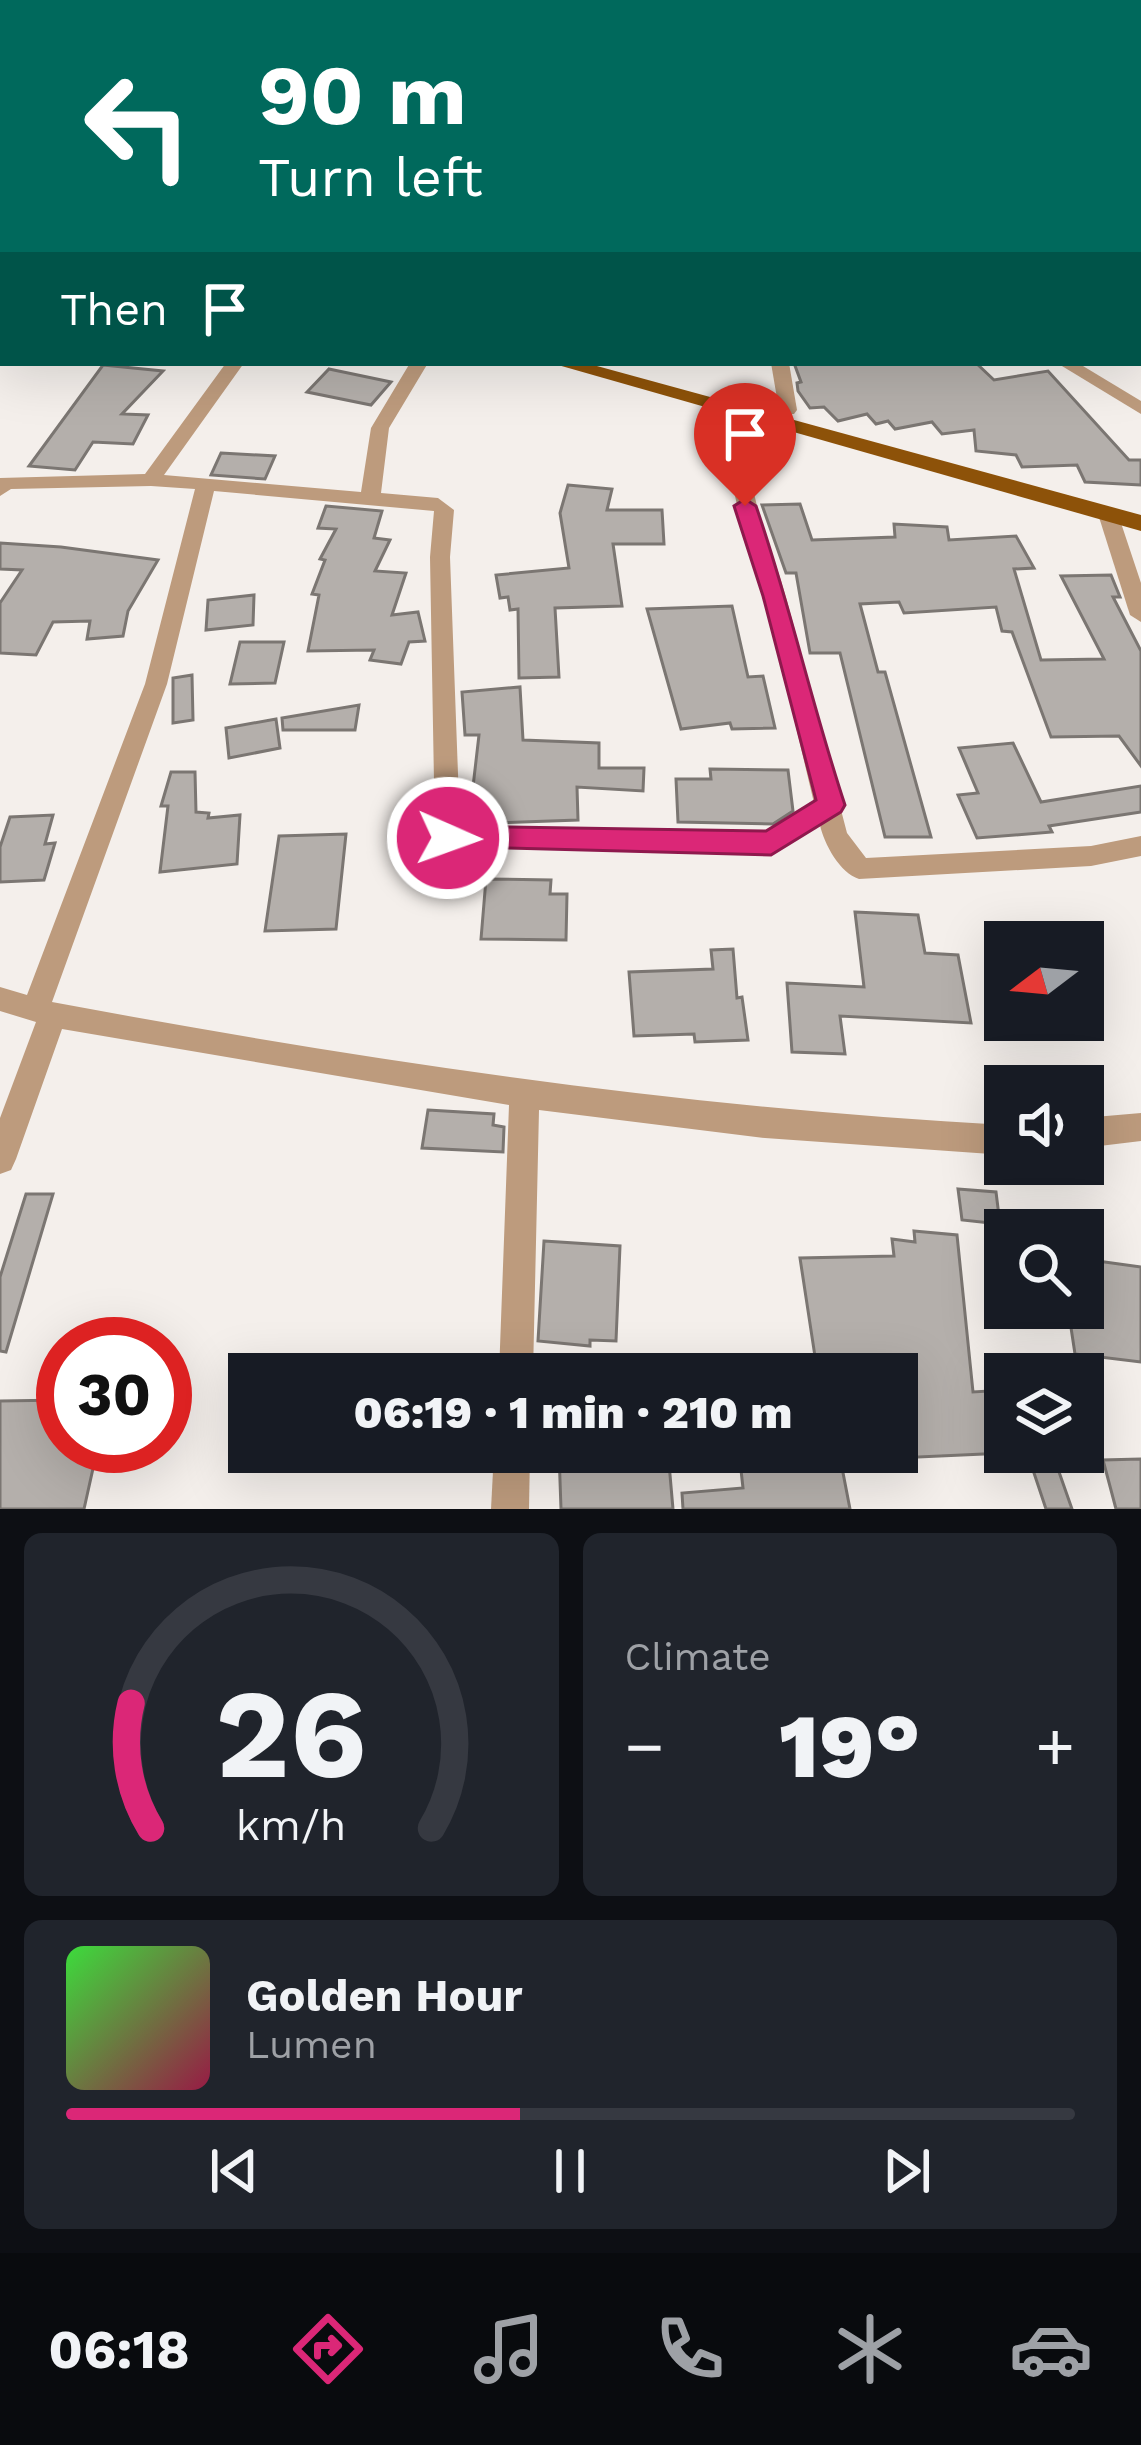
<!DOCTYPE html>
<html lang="en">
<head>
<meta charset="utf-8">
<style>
	:root { --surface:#171b24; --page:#20242c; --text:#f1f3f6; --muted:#9ea1a6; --line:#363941; --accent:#db2777 }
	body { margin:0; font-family:"Work Sans",sans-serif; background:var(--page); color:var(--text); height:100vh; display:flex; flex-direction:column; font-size:45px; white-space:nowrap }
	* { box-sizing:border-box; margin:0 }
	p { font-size:39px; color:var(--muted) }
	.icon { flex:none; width:66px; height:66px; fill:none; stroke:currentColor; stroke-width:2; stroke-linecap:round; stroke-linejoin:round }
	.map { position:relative; height:1509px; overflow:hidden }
	.panel { display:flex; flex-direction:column; gap:24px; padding:24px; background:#0d0f14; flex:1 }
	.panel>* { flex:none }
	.banner { position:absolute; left:0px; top:0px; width:1143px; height:366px; box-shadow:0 12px 48px #0002; background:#00695c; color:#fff; overflow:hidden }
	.needle { width:78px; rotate:254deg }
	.fabs { position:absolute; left:984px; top:921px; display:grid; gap:24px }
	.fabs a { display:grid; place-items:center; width:120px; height:120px; border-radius:0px; background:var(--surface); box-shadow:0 12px 48px #0002; font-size:60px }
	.speed { position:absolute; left:36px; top:1317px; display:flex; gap:24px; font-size:60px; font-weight:700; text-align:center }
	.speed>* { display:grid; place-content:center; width:156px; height:156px; border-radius:50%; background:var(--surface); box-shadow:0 12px 48px #0002; line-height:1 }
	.speed .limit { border:18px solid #d22; background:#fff; color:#111 }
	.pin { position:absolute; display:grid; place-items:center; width:102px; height:102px; color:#fff; margin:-123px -51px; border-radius:50% 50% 50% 0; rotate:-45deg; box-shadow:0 0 12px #0007 }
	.pin .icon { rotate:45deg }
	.me { position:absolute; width:132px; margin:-66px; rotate:92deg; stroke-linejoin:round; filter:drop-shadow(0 0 9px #0008) }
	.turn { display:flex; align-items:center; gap:42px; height:252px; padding:0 60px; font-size:54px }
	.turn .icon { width:156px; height:156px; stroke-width:2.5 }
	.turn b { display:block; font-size:84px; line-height:102px }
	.then { display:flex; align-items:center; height:114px; padding:0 60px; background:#0003; gap:24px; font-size:45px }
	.big { font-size:90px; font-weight:800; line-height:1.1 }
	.panel .tile { flex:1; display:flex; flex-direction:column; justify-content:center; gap:18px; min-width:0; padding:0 42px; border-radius:18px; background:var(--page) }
	.panel .dial { align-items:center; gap:0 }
	.dial svg { height:312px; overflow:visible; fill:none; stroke:var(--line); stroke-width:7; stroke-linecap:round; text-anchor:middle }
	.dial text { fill:var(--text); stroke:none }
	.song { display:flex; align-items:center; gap:36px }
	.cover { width:144px; height:144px; border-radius:18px; background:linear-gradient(135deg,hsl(120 70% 55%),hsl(340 70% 35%)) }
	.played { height:12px; border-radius:6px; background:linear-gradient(90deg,var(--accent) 45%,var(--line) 45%) }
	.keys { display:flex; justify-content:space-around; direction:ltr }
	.heat { display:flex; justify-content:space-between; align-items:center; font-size:66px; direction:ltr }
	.panel .tiles { flex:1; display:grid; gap:24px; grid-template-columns:1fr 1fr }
	.tile:last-child { grid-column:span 2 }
	.trip { position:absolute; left:228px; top:1353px; width:690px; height:120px; border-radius:0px; background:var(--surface); box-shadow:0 12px 48px #0002; font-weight:800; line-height:120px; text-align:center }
	.tab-bar { display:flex; height:192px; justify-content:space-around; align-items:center; background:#090b0e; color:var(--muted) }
	.tab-bar .icon { width:84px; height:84px }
	.tab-bar .on { color:var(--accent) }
	.tab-bar b { font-size:54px; color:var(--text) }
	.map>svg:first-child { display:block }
	.building { fill:#b4afab; stroke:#7b7672; stroke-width:3 }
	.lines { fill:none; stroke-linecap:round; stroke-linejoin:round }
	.street { fill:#bd9b7d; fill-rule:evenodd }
	.primary { fill:#8d5209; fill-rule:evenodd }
	.route { fill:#db2777; stroke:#8e194d; stroke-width:3 }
</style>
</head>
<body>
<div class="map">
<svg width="1141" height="1509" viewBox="0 0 1141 1509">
	<rect width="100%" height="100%" fill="#f4efeb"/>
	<g class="building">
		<path d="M794,363H976L994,380L1048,371L1129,460H1141V485L1085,482L1077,465L1022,467L1016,455L976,451L974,430L942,434L932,422L895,429L888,421L876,424L867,414L838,421L824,407L810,408L798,391L797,383L801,382Z"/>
		<path d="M103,365L163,371L122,414L148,415L133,444L93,442L75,470L29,466Z"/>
		<path d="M329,369L391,382L371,405L307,392Z"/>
		<path d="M221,453L275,456L265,479L211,475Z"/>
		<path d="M568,485L612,489L607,510H662L664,544H613L622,606L555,608L559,677L519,678L518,609L510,610L508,597L500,598L496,575L569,568L560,513Z"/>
		<path d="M800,504L812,540L895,537L894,524L947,527L949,540L1016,536L1034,568L1014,569L1041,660L1104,659L1061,576L1111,575L1120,597H1113L1141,651V766L1119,736L1051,737L1012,632L1002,631L996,607L904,613L899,602L860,604L878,672H885L931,837H885L840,653H810L796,573H786L762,505Z"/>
		<path d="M326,506L382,511L374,538L390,540L375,571L406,573L392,615L418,612L425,641L409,642L401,664L370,660L374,650L308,651L319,595L312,594L325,560L320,559L336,529L318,528Z"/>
		<path d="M0,543L61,547L158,560L128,611L123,636L87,639L90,621L53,622L36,655L0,653V603L22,570L0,569Z"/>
		<path d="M254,595L253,625L206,630L208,600Z"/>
		<path d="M732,606L748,677L763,676L775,728L732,729L730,723L681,729L647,609Z"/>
		<path d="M240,642H284L275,683L230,684Z"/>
		<path d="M192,675L193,720L173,723V678Z"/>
		<path d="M520,687L523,740L599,743V768H644L643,791L577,787L578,820L464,824V804H471L479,735H465L462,692Z"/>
		<path d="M359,705L355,730H283L282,718Z"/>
		<path d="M276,719L280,748L229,758L226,728Z"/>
		<path d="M1013,743L1041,802L1141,786V812L1049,826L1052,832L977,838L958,795L978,793L959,748Z"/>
		<path d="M710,769L788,770L793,811L773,824L678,822L676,779H711Z"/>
		<path d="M171,772H195L196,812L209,813L208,818L240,815L237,864L160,872L168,806H161Z"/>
		<path d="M53,815L45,844L55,843L44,880L0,882V847L10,817Z"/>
		<path d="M346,834L336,929L265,931L279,836Z"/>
		<path d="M486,879L551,880L550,894H567L566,940L481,939Z"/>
		<path d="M855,912L918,915L925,953L958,955L971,1023L840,1016L845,1054L792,1052L787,983L864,987Z"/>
		<path d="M733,949L737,998L742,997L748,1040L695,1042L694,1034L634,1036L629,972L713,969L711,950Z"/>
		<path d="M428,1110L494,1114L493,1125L504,1127L503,1152L422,1148Z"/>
		<path d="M958,1189L996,1192L1000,1224L962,1220Z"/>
		<path d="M26,1194H53L6,1352L0,1351V1277Z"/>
		<path d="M914,1231L957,1235L973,1392L1005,1390V1453L897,1458V1360L816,1363L800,1258L894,1256L892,1239L915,1242Z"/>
		<path d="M544,1241L620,1246L616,1341L590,1340V1346L538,1341Z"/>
		<path d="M1083,1259L1141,1267V1362L1075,1354L1068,1308H1083Z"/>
		<path d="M63,1400V1446H98L84,1509H0V1401Z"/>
		<path d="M559,1452H668L673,1509H561Z"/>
		<path d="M739,1452H839L850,1509H683L682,1493L743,1488Z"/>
		<path d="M1027,1452H1052L1072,1509H1046Z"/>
		<path d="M1141,1459V1509H1116L1103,1460Z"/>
	</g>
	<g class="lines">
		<g class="street">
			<rect x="343" y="0" width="10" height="3"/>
			<path d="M478,0H490L492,3H480Z"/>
			<rect x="715" y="0" width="10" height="3"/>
			<path d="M874,0H884L885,3H875Z"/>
			<path d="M956,0H967L969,3H958Z"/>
			<path d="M1125,0L1140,3H1121Z"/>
			<path d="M0,3H4L3,9H0Z"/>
			<rect x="0" y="41" width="3" height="7"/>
			<path d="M1140,94L1141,95V103L1140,102Z"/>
			<rect x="1140" y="126" width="1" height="8"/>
			<rect x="1140" y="176" width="1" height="9"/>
			<rect x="1140" y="200" width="1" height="8"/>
			<path d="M3,341V353L0,354V342Z"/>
			<path d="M226,363H244L164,475L361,492L371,428L410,363H428L389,428L381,493L438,498L454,510L450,557L460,828L767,833L814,803C798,736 783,670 766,603C749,533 719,488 736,413L745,408L754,413C739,487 768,531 787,601C805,666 821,732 838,798L843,805L841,810L847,833L866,858L1091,846L1141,836V856L1091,866L859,879C840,873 824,844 820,825L771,853L439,845L435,838L430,557L434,511L214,491L167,684L52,1002C367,1061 685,1108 1005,1125V1155L765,1138L539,1110L533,1374H499L509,1105L62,1029L16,1159L11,1170L0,1174V1118L36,1022L0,1011V987L27,995L145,684L195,489L151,486L11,489L0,496V478L145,474Z"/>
			<path d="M771,363H789L797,410L794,414H782L779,410Z"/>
			<path d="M1057,363H1078L1141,401V414Z"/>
			<path d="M1108,508L1118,514L1141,583V622L1130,615L1098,514Z"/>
			<path d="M1141,1113V1141L1083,1148V1118Z"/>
			<path d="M494,1452H530L529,1509H491Z"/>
		</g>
		<g class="primary">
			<rect x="0" y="202" width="3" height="11"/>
			<path d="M551,363H586L1141,515V531Z"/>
		</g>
	</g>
	<path class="route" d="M745,499L756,506C790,604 812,706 845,805L841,812L771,855L438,846L434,838L438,830L448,826L766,831L816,800L763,596L734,506Z"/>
</svg>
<div class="fabs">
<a><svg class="needle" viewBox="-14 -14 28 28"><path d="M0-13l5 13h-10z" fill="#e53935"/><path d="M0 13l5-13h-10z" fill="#9ea1a6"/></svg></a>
<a><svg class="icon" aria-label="sound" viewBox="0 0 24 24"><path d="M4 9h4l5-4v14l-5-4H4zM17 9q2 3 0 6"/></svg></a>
<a><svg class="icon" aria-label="search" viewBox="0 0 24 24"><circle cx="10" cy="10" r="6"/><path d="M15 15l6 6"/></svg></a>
<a><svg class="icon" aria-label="layers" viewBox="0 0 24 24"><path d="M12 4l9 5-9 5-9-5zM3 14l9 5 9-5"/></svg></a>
</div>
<div class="speed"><div class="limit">30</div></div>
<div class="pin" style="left:745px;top:506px;background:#d93025"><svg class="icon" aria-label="arrive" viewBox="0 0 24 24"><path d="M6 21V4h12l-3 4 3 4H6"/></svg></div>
<svg class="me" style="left:448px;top:838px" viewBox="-20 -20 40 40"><circle r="17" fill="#db2777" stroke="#fff" stroke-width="3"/><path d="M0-11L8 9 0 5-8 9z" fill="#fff"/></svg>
<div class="trip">06:19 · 1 min · 210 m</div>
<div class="banner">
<div class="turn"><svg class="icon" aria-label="left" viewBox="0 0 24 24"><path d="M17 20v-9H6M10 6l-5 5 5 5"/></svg><div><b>90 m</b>Turn left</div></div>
<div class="then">Then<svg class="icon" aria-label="arrive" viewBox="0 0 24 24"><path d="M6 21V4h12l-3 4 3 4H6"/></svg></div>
</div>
</div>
<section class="panel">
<div class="tiles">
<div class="tile dial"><svg viewBox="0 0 100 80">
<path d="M14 69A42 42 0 1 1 86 69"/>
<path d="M14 69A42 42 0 0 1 9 37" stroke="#db2777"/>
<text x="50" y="56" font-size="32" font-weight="700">26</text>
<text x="50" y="72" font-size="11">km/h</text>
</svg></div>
<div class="tile"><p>Climate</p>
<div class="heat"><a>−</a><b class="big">19°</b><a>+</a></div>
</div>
<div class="tile">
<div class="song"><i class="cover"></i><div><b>Golden Hour</b><p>Lumen</p></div></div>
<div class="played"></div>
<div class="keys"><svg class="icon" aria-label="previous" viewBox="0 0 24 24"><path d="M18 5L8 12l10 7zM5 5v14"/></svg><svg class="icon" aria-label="pause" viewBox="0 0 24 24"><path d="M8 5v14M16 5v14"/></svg><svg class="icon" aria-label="next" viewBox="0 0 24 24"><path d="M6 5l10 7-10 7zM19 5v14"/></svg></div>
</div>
</div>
</section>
<nav class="tab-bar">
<b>06:18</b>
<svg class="icon on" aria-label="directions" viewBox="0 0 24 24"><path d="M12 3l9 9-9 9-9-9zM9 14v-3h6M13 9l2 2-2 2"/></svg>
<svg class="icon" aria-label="music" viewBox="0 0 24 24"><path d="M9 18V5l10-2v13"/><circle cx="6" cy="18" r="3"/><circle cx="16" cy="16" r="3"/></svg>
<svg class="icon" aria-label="phone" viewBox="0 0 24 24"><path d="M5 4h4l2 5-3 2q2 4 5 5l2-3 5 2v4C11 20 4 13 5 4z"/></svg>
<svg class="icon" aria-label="climate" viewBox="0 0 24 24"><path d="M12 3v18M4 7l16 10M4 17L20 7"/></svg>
<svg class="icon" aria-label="car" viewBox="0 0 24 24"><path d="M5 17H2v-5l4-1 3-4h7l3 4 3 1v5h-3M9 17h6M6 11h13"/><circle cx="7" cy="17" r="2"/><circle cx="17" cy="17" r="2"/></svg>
</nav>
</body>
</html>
